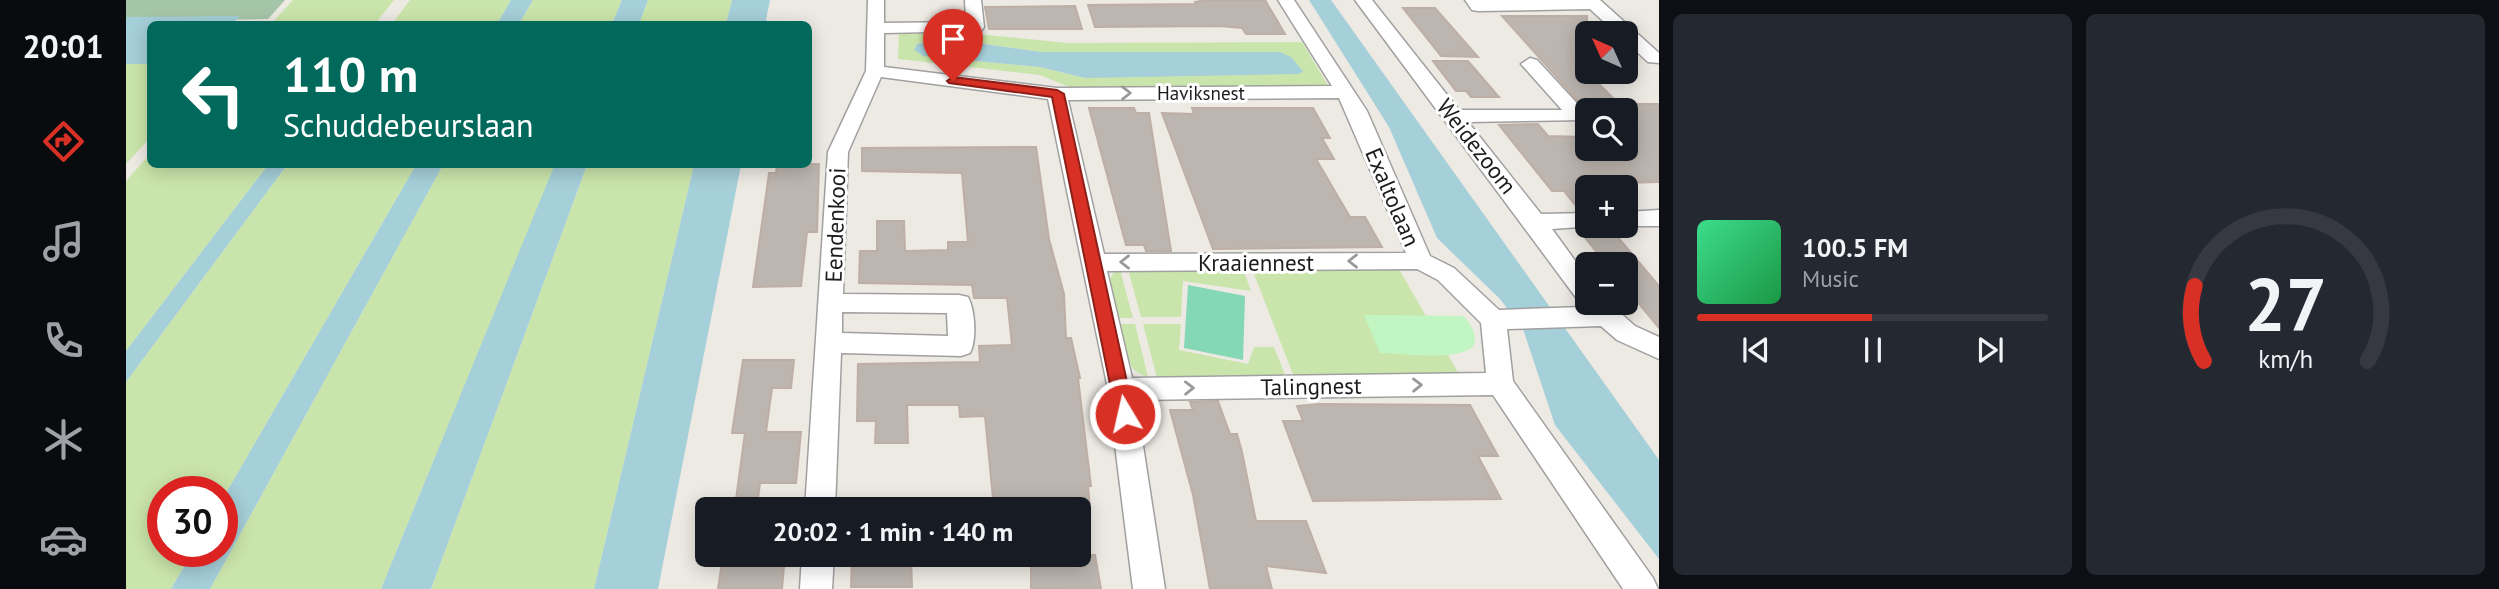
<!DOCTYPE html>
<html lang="en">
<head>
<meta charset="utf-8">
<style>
	:root { --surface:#171b24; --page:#242831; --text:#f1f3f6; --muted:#9ea1a6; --line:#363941; --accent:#d93025 }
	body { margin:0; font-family:"PT Sans",sans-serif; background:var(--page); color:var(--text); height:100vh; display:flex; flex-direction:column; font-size:26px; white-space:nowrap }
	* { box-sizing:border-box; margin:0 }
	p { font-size:23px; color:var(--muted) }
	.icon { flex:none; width:38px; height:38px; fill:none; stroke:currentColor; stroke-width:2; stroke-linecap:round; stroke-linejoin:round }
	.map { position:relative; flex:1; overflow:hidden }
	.sheet { display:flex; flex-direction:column; gap:14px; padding:14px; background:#0d0f14; width:840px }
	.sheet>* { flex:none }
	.banner { position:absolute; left:21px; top:21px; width:665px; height:147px; border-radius:10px; box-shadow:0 4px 18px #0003; background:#00695c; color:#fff; overflow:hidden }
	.needle { width:46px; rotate:315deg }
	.buttons { position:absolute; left:1449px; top:21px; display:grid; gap:14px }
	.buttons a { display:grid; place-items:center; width:63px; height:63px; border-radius:10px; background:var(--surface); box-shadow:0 4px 18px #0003; font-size:35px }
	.speed { position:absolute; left:21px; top:476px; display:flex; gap:14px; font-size:35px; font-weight:700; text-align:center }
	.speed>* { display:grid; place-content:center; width:91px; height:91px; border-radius:50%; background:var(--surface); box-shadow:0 4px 18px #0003; line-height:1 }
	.speed .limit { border:10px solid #d22; background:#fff; color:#111 }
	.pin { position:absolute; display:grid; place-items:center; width:60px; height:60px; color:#fff; margin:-72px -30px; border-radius:50% 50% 50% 0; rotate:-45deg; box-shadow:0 0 7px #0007 }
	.pin .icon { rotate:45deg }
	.me { position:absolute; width:77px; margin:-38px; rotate:351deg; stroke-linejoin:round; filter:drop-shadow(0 0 5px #0008) }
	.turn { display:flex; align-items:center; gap:24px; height:147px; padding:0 21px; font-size:32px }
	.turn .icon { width:91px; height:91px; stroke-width:2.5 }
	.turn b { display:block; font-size:49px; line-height:60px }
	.sheet .card { flex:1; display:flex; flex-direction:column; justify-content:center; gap:10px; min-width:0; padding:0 24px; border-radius:10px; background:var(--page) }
	.sheet .dial { align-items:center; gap:0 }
	.dial svg { height:182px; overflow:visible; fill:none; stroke:var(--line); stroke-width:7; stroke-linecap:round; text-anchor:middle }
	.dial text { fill:var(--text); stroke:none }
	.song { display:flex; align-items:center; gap:21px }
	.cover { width:84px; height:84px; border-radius:10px; background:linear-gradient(135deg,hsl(150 70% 55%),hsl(140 70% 35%)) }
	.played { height:7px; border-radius:4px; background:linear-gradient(90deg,var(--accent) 50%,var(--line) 50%) }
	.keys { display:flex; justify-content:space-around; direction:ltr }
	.sheet .tiles { flex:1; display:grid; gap:14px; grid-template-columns:repeat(2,1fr) }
	.trip { position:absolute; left:569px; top:497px; width:396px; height:70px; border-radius:10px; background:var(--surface); box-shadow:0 4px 18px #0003; font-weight:800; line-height:70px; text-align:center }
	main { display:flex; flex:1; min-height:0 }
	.menu { display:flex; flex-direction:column; width:126px; justify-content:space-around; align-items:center; background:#090b0e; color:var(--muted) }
	.menu .icon { width:49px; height:49px }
	.menu .selected { color:var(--accent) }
	.menu b { font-size:32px; color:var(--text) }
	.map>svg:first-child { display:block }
	.grass { fill:#cae5ab; fill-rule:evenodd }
	.cemetery { fill:#a5c5a8 }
	.park { fill:#c1f6c3 }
	.pitch { fill:#85d8b4 }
	.water { fill:#a5cfd9 }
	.building { fill:#bdb5af; stroke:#beafa6; stroke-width:2 }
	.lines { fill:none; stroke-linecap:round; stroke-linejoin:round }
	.street-casing { stroke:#a0a0a0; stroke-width:3 }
	.street { fill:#fff; fill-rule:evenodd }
	.oneway { stroke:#999 }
	.route { fill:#d93025; stroke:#8d1f18; stroke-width:2 }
	.labels { text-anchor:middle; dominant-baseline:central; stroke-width:6; stroke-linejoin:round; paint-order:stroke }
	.far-street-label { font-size:19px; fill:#1c1c1c; stroke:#fff }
	.street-label { font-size:23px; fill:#1c1c1c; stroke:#fff }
</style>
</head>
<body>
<main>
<nav class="menu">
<b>20:01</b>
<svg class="icon selected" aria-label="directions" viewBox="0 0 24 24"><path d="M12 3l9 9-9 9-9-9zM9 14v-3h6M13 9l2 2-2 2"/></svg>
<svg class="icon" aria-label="music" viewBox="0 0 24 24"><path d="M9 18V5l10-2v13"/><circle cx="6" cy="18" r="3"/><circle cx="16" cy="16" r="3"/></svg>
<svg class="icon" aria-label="phone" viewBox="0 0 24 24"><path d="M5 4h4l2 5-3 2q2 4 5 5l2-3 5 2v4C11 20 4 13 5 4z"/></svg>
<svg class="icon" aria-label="climate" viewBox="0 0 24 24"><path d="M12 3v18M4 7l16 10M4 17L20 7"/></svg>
<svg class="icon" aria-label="car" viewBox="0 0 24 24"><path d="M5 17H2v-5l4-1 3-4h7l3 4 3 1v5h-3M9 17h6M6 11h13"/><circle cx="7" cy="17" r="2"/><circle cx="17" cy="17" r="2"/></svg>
</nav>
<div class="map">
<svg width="1533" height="589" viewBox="0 0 1533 589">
	<rect width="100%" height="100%" fill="#ede9e3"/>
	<g class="grass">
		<path d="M167,0H268L249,24H145Z"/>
		<path d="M284,0H385L371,24H266Z"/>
		<path d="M407,0H496L486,24H393Z"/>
		<path d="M522,0H606L600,24H513Z"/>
		<path d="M773,34H852L941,43L1176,42L1203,87L948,89L914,75L772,59ZM810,41L858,44L916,52L959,78L914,67L797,56L792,44Z"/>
		<path d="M0,64H24V138L0,164Z"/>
		<path d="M24,154V164L142,165L0,351V181Z"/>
		<path d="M161,165H290L96,500V492H37V551H67L45,589H0V382Z"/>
		<path d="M317,165H429L255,589H84Z"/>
		<path d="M461,165H568L468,589H305Z"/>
		<path d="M1002,269H1117L1125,291L1057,281L1055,317H1015Z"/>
		<path d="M1126,269H1273L1334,376L1168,377Z"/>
		<path d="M994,270L1007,318H991L983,282L987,273Z"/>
		<path d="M992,324H1009L1022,377C998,371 997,345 992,324Z"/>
		<path d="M1017,324H1055L1053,350L1122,364L1128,347H1148L1160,377L1031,378Z"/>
	</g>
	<path class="cemetery" d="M0,0H159L142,19L0,21Z"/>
	<path class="park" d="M1238,315L1338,316C1343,323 1350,332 1349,341C1346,364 1273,353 1254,353Z"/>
	<path class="pitch" d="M1062,285L1119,296L1117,360L1058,348Z"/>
	<g class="water">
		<path d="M385,0H407L393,24H371Z"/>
		<path d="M496,0H522L513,24H486Z"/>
		<path d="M606,0H644L640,20L645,24H600Z"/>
		<path d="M1183,0H1205L1533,460V559L1429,425L1397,329L1374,299L1311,238L1263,127Z"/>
		<path d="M114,16L106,24H24V64H0V17Z"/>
		<path d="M810,41L858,44L916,52H1154L1165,57L1177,71L1173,74L959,78L914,67L797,56L788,50L791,44Z"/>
		<path d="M429,164L461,165L305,589H255Z"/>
		<path d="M142,165H161L0,382V351Z"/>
		<path d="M290,165H317L84,589H45L67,551H96V500Z"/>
		<path d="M568,165H615L532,589H468Z"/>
	</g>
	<g class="building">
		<path d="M1079,0H1139L1159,34H1120L1116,28L1093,26L969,27L962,5L1071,4L1069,2Z"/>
		<path d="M949,6L956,29H863L859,7Z"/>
		<path d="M1277,8H1309L1352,57L1315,56Z"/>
		<path d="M1376,16H1461V59H1448L1461,73V79H1468L1493,104H1533V182L1461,184V210L1454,211L1438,191H1426L1373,125L1412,124L1422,136L1461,137V149H1500V110L1461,111Z"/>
		<path d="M1307,61H1342L1373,97H1345L1340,91H1330Z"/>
		<path d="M963,108H1008L1010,113H1023L1045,251H1020L1018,245H1000Z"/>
		<path d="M1066,108H1187L1204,138H1196L1208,159H1190L1224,217H1239L1256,247L1087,249L1036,113L1068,114Z"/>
		<path d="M910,147L923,239L938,294L940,338H945L954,378H952L965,486H962L964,509H868L859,416L834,417L833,405H781L782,443H749L750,421H731L732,364L854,362L853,346L886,345L881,298H848L846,285L733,283L734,251H751V221H778L779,251L822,250V242H842L836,173L736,171V148Z"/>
		<path d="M651,164H693L691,232H681L675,286L627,287L643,173H650Z"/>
		<path d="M1457,235H1490L1533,286V328L1500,288V264H1480Z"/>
		<path d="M617,360H668L665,388H646L640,432H675L670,483H634L632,499H610L619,433H606Z"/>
		<path d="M1092,401L1104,434H1111L1116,452L1130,521H1180L1200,573L1140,566L1146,589H1084L1067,495L1044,410H1067L1064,402Z"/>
		<path d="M1193,404L1344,405L1372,456H1352L1375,499L1187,501L1157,421H1177L1171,406Z"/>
		<path d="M597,555H659L656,589H592Z"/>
		<path d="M726,555H785L786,587H725Z"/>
		<path d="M905,555H969L975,589H905Z"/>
	</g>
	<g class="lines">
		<defs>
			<g id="street">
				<path d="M742,0H758V23L840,22L839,0H855L858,27L855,31L758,33V67L931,88L1206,86L1152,0H1168L1241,111L1304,256L1328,268L1373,310L1457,307L1229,0H1246L1333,110H1436L1395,64L1404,58L1411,60L1459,112V120L1342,122L1415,214L1461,213V226H1469L1426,229L1461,277V303H1483L1509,326L1533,337V359L1491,340L1475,326L1381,329L1387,381L1527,578L1532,589H1497L1367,395L1010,400L1039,589H1007L982,389L922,99L755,77L722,152L717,294L833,295L842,297C849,310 851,340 844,353L835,356L715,353L709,509H679L702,152L740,71ZM1213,98L1280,253L978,254L942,100ZM1291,269L1312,280L1355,323L1360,373L1006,378L981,271ZM716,312L821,313L822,336L716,333Z"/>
				<path d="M1339,0H1474L1533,53V63L1522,62L1500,42V33H1490L1464,9L1352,11L1346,10Z"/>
				<path d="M1533,210V226H1493H1500V212Z"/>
				<path d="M676,555H708L706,589H674Z"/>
			</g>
		</defs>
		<use href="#street" class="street-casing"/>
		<use href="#street" class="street"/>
	</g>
	<defs><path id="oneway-chevron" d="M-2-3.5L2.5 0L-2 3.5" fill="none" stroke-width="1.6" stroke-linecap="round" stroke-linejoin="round" transform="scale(1.75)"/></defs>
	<g class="oneway">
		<use href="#oneway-chevron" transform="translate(1000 93)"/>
		<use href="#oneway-chevron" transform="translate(1227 261) rotate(180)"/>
		<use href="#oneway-chevron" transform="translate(999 262) rotate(180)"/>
		<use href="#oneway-chevron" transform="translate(1291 385) rotate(-1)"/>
		<use href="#oneway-chevron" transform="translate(1063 388) rotate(-1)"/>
	</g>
	<path class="route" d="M827,77L931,90L938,94L1008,414L1005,419L999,421L990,414L926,97L823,83L821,81Z"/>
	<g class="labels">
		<g class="far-street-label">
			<text x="1075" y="93">Haviksnest</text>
		</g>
		<g class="street-label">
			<text transform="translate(1351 146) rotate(52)">Weidezoom</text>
			<text transform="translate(1267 197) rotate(67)">Exaltolaan</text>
			<text transform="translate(709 225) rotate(-88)">Eendenkooi</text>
			<text x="1130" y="262">Kraaiennest</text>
			<text transform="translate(1185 386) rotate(-1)">Talingnest</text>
		</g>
	</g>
</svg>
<div class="buttons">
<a><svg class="needle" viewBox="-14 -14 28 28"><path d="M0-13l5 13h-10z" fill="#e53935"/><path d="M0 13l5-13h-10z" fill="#9ea1a6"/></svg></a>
<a><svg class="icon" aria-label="search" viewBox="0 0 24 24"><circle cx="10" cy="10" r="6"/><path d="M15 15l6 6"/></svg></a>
<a>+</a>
<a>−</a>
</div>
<div class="speed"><div class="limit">30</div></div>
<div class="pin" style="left:827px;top:81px;background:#d93025"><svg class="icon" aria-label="arrive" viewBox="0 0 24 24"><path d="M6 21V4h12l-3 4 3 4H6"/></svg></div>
<svg class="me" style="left:999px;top:414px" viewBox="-20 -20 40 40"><circle r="17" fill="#d93025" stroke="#fff" stroke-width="3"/><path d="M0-11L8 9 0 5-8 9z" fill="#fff"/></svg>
<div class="trip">20:02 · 1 min · 140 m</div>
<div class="banner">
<div class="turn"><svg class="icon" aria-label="left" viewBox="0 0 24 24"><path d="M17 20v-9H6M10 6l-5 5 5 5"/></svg><div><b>110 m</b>Schuddebeurslaan</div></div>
</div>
</div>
<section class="sheet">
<div class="tiles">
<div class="card">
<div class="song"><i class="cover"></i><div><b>100.5 FM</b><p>Music</p></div></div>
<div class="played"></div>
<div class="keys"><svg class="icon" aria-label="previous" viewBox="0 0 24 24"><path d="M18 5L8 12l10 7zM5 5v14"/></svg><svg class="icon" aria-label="pause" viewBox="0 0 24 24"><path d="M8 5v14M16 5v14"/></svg><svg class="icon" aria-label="next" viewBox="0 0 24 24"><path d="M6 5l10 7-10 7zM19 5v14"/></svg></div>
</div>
<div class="card dial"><svg viewBox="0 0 100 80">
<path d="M14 69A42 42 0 1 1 86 69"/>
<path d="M14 69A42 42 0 0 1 10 36" stroke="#d93025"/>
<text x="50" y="56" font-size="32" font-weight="700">27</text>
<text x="50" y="72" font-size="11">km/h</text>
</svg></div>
</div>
</section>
</main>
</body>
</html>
